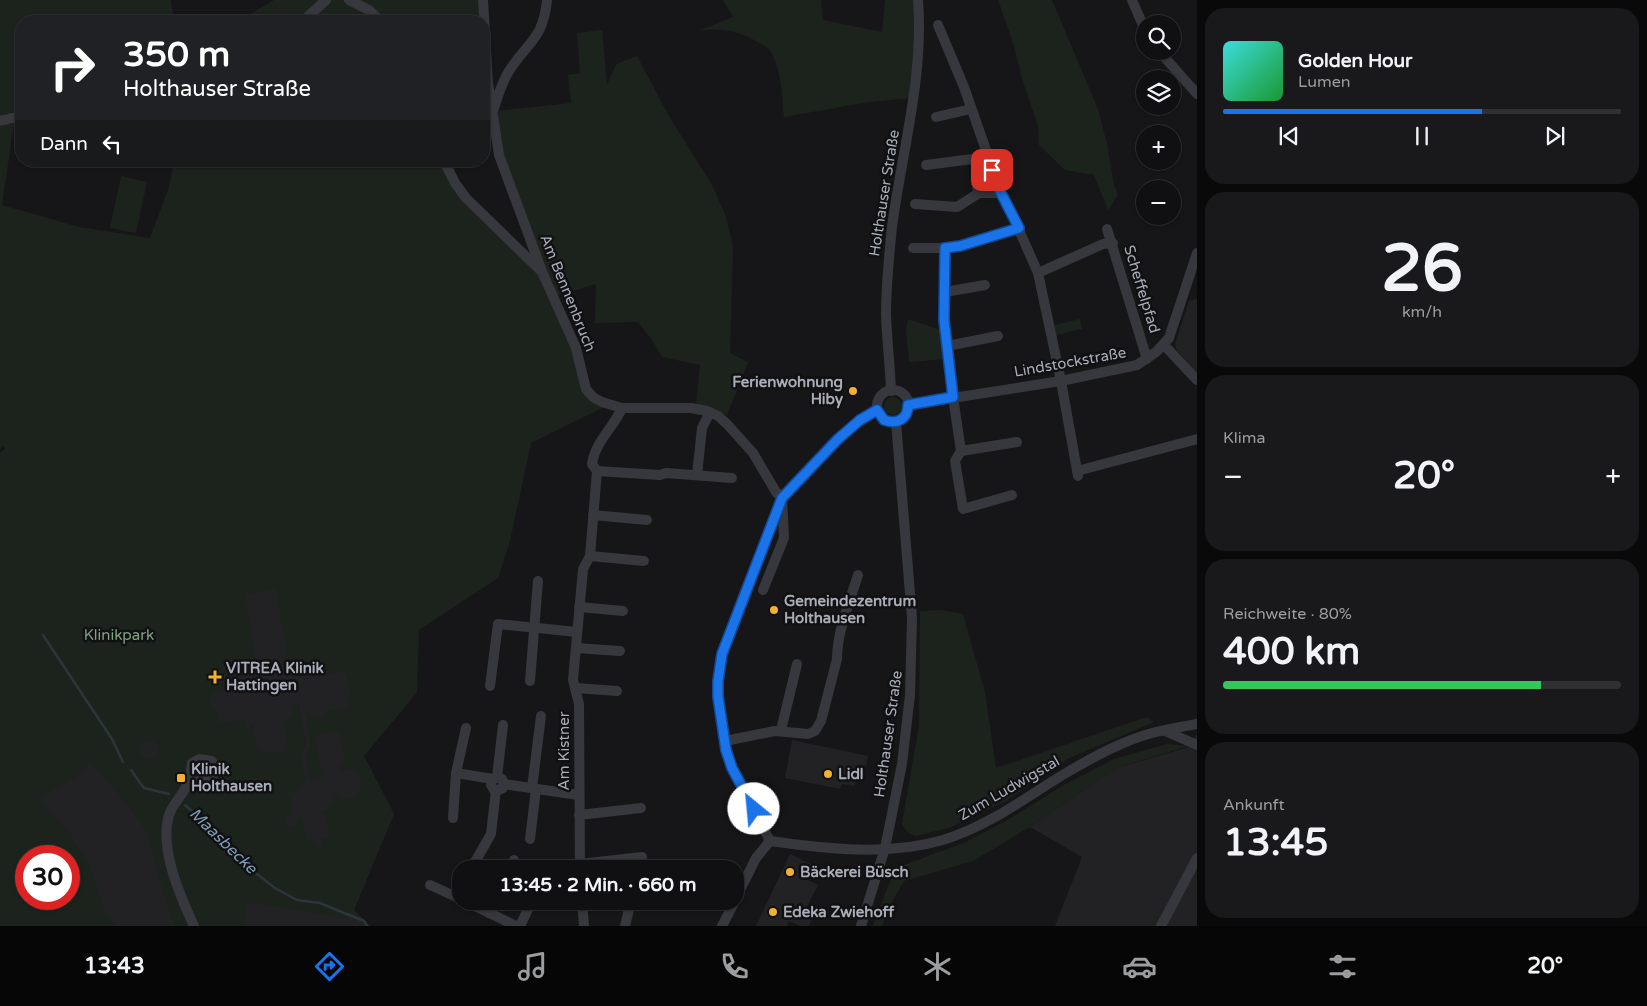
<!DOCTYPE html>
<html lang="de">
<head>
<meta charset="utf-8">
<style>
	:root { --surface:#101012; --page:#19191b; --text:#f1f3f6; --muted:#9c9d9f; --line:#303032; --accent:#1a73e8 }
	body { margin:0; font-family:"Varela Round",sans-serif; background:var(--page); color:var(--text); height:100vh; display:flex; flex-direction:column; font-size:19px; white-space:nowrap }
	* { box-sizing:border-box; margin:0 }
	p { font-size:16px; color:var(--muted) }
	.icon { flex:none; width:28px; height:28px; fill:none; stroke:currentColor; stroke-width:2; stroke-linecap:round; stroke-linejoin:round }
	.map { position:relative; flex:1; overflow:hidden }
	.panel { display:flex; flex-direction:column; gap:8px; padding:8px; background:#09090a; width:450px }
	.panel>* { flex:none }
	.hud { position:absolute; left:15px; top:15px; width:475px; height:152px; border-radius:20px; box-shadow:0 1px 4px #0004,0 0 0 1px var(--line); background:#202124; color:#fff; overflow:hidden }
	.fabs { position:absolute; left:1136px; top:15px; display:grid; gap:10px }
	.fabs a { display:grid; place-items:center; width:45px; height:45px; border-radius:50%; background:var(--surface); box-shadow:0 1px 4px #0004,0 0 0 1px var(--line); font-size:25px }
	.speed { position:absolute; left:15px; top:845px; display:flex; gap:10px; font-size:25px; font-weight:700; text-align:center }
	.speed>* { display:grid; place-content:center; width:65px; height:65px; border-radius:50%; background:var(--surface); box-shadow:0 1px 4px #0004,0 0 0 1px var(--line); line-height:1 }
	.speed .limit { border:8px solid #d22; background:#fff; color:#111 }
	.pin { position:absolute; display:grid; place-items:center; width:42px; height:42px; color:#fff; margin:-21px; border-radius:10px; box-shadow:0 2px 8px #0006 }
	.me { position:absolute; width:55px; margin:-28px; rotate:332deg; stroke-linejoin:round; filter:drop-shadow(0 0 4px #0008) }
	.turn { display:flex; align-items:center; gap:18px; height:105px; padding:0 25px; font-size:22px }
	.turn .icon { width:65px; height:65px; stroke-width:2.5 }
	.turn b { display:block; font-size:35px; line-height:42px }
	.then { display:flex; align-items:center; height:48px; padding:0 25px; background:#0003; gap:10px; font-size:19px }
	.big { font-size:38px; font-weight:800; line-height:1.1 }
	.panel .widget { flex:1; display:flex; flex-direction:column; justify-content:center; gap:8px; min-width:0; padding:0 18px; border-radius:20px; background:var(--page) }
	.panel .dial { align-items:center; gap:0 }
	.dial b { font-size:65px; line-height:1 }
	.song { display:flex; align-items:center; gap:15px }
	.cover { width:60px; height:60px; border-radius:8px; background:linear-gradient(135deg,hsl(180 70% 55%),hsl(130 70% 35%)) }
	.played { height:5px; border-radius:2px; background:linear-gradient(90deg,var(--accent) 65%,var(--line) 65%) }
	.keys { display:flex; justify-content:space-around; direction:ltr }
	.heat { display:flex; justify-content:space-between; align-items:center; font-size:28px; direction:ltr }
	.charge { height:8px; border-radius:4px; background:linear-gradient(90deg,#34c759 80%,var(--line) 0) }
	.trip { position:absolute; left:452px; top:860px; width:292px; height:50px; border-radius:20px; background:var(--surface); box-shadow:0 1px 4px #0004,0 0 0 1px var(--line); font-weight:800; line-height:50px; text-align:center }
	.dock { display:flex; height:80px; justify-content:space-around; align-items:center; background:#060607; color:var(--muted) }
	.dock .icon { width:35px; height:35px }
	.dock .current { color:var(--accent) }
	.dock b { font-size:22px; color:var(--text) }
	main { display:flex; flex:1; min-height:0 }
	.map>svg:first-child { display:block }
	.built { fill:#222225 }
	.green { fill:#1c231d; fill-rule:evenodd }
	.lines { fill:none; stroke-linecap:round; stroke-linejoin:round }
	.stream { stroke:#2c353c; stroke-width:2.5 }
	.minor { stroke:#37383d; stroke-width:10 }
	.route-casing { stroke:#114b97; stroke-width:12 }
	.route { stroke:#1a73e8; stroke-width:9 }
	.poi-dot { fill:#f2b134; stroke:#111113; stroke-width:2 }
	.labels { text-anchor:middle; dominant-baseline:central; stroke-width:5; stroke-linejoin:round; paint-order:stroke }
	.street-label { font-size:15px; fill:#a8adb8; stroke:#111113 }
	.poi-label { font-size:15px; font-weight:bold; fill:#a8adb8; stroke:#111113; text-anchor:start }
	.park-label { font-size:15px; fill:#7fa381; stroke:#111113 }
	.water-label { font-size:16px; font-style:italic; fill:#7f9bb3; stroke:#111113 }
</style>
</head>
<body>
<main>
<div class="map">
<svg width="1197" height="926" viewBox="0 0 1197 926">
	<rect width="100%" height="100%" fill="#161618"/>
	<g class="built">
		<path d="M1197,299V373H1196L1176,349L1175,344L1189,301Z"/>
		<path d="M202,506L417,692L364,756L394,814L354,910L370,926H65L69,899V856L0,767V645Z"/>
		<path d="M1197,734V926H1055L1082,857L1030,827L1117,768L1189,747Z"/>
		<path d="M792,740L868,756L866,766L859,765L855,786L842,784L840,789L785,778Z"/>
		<path d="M790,854L813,865L806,879L818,885L804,912L813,917L809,926H800L789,921L787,926H756Z"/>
	</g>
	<g class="green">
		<path d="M0,0H171L174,21H21V115L0,120Z"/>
		<path d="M274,0H321L298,21H238Z"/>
		<path d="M327,0H481L483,21H304Z"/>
		<path d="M723,0H821L823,20L882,32L885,0H915L917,18L911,98L869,102L784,117C782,96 782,71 771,52C769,48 763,45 759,43C740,31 721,27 699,31L733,17Z"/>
		<path d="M998,0H1052L1098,109L1107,144L1114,185L1118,195L1108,210L1094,175L1065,170L1039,145L1038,125L1023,82L1014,46Z"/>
		<path d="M602,30L607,85L616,64L637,56L670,118L711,183L725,214L733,246L730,353L748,362L727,415L696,405L700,365L662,357L654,343L638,322L595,323L596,284L555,296L502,155L495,111L571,103L568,75L580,73L577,33Z"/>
		<path d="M14,123L2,205L79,227L150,238L169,187L174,161H446L464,201L539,274L574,350L585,391L604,407L531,443L510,541L498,578L419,630L417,692L364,756L394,814L349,918L247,902L243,926H175C163,900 159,872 151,845C142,816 109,784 89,762L80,775L39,798L70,834L90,867L106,913L117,926H0V453L5,449L3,446L0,449V124ZM276,589L281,621L279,623L282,625L288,662L281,664L292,672H297L299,677L307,665L314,664L325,671V674L341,672L347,675L351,698L347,699L348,707L327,710L323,716L315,717L305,710L311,746L305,753L309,778L326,775L325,770L320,767L316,738L318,734L336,731L340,734L345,763L343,766L339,768L340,770L351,769L360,776L362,787L356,796L345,799L332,790L333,801L327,810L320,811V814L326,816L329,835L326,838L321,839L322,845L319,849L315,846L313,841L306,839L303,820L298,817L296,826L290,828L285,824L286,818L293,813L292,798L287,794L290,791L295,794V790H299L305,781L301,752L306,745L299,704L284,725L288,747L286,751L275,754L272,752L262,754L260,750H257L252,724L248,730L243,726L247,719L221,723L218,721L217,711L211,707L209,697L212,693L235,689L256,660L251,632L254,627L250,625L246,596L243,592L245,590L248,594ZM150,740L154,741L159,748L158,754L151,759L142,757L139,749L142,743ZM26,856H69V899H26Z"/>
		<path d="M121,176L147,182L136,233L110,228Z"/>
		<path d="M908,319L941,330L944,359L909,362L906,330Z"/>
		<path d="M1080,319L1082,329L1056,335L1054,325Z"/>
		<circle cx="893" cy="406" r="9"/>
		<path d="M940,610L963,614L985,692L996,768L1147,717L1154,722L1067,759L1006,801L949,828L916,836L907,832L902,824L919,725L920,611Z"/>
		<path d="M1167,744L1189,746L1117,768L1030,827L973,861L904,881L892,902L882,926H873L886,891L896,868L966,842L1011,818L1062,786L1114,759Z"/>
	</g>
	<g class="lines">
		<g class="stream">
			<path d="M43,635L112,739L123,762"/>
			<path d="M131,770L144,788L169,794"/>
			<path d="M185,805L221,836L235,857L275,888L297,900L320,903L349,915L364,921L367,926"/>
		</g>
		<g class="minor">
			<path d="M349,0L369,10L380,21"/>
			<path d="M483,0L488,83L499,155L543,274L576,348L586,389L593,397L602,402L622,408H691L707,411L718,416L727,424L753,453L776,492L782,498L784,538L763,590"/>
			<path d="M1132,0L1145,30"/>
			<path d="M303,21L326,0"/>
			<path d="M938,25L964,87L1001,193L1012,214L1038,273L1061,381L1078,476"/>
			<path d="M1159,51L1197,94"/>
			<path d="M494,108C498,96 502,82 509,71C528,41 543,40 547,0"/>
			<path d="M936,117L971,109"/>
			<path d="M0,121L21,116"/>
			<path d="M444,161L455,183L466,198L541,271"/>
			<path d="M926,165L980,158L987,153"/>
			<path d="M992,170C979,174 973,179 979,193H1001"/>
			<path d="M915,204L957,207L979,193"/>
			<path d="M1107,229L1147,359"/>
			<path d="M913,248H945"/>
			<path d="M1038,273L1103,244L1113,243"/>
			<path d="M945,292L985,285"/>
			<path d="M1164,345L1197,380"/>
			<path d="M947,346L998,336"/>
			<circle cx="893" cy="406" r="16"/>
			<path d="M891,391C890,365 887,340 886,315C886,285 889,256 892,227C902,151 924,77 918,0"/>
			<path d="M908,405L1061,381L1137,365L1156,352L1169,338L1197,253"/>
			<path d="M961,451L1017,442"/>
			<path d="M597,471L660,475L666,473L732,478"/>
			<path d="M1077,471L1197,439"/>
			<path d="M697,475L702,428L710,412"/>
			<path d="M1012,495L963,509L955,461L961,451L953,397L944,320L945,248L960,246L1019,228"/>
			<path d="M593,515L647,520"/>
			<path d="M590,556L644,561"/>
			<path d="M579,607L623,611"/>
			<path d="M576,648L620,651"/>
			<path d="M530,681L538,581"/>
			<path d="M490,686L498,624L577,632"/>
			<path d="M575,688L617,691"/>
			<path d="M781,730L797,664"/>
			<path d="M1165,731L1197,745"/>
			<path d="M725,741L775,731L808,734L815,731L821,721L837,659C837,631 850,601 858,575"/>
			<path d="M456,773L493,779"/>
			<path d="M497,777L503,725"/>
			<path d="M504,784L503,788L498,790H494L491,785L492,780L497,777L502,779L504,784L578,795"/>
			<path d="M187,785L208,778L213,775L214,768L212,761L199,759L192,763C191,770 190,779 187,785C182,796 173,803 169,815C159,848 180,896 194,926"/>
			<path d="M532,788L541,716"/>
			<path d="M579,815L641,808"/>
			<path d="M453,818L456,773L466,728"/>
			<path d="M530,839L536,789"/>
			<path d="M770,841L732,768L726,750L718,697V681L722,654L782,498L838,439L860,420L877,410"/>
			<path d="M770,841C827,849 888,856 943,840C989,826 1026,797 1066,773C1093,757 1122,741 1152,733C1167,729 1182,727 1197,724"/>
			<path d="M580,864L642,857"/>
			<path d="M471,869L491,834L496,790"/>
			<path d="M510,869L514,860"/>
			<path d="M580,869L579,704L573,680L583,569L590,556L597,471L592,464C595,442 614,427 622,408"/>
			<path d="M430,885L461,899"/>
			<path d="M736,898L756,858L770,841"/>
			<path d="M465,901L516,926"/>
			<path d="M582,901L584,926"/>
			<path d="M489,913L495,901"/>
			<path d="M520,926L532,901"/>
			<path d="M625,926L631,901"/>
			<path d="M722,926L735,901"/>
			<path d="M861,926L885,848L902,764L910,695L912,618L896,422"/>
			<path d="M1161,926L1197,858"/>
		</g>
	</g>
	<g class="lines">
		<defs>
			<path id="route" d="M754,809L732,768L726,750L718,697V681L722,654L782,498L838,439L860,420L877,410L884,420C897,425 908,419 908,405L953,397L944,320L945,248L960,246L1019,228L1001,193L992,170"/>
		</defs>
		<use href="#route" class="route-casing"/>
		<use href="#route" class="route"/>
	</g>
	<g class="poi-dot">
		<circle cx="853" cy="391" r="5"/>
		<circle cx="774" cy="610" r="5"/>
		<path d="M212.5 669.5h5v5h5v5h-5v5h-5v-5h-5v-5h5z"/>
		<circle cx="828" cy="774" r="5"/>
		<rect x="176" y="773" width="10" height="10" rx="2.5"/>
		<circle cx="790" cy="872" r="5"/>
		<circle cx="773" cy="912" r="5"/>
	</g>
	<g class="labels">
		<g class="street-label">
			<text transform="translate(884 193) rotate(-81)">Holthauser Straße</text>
			<text transform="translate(1142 289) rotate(73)">Scheffelpfad</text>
			<text transform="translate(568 293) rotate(68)">Am Bennenbruch</text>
			<text transform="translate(1070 362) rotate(-10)">Lindstockstraße</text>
			<text transform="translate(888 734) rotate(-82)">Holthauser Straße</text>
			<text transform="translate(564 751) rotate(-90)">Am Kistner</text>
			<text transform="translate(1009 788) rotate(-30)">Zum Ludwigstal</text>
		</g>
		<g class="poi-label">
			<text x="843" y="382" text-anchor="end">Ferienwohnung<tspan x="843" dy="17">Hiby</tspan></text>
			<text x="784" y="601">Gemeindezentrum<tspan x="784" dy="17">Holthausen</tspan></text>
			<text x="226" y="668">VITREA Klinik<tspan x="226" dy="17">Hattingen</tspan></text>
			<text x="191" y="769">Klinik<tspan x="191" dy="17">Holthausen</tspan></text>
			<text x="838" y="774">Lidl</text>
			<text x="800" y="872">Bäckerei Büsch</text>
			<text x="783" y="912">Edeka Zwiehoff</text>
		</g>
		<g class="park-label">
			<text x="119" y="635">Klinikpark</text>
		</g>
		<g class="water-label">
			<text transform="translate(223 841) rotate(44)">Maasbecke</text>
		</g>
	</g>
</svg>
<div class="fabs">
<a><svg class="icon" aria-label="search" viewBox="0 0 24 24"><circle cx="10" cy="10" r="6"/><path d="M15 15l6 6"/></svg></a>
<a><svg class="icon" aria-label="layers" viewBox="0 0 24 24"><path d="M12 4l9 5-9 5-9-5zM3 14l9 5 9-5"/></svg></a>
<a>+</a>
<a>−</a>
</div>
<div class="speed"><div class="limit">30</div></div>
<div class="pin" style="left:992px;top:170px;background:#d93025"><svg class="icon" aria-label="arrive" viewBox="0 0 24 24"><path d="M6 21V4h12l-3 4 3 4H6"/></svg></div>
<svg class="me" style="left:754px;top:809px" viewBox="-20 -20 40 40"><circle r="19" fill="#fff"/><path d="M0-13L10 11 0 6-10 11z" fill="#1a73e8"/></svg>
<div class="trip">13:45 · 2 Min. · 660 m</div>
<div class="hud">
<div class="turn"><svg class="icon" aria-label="right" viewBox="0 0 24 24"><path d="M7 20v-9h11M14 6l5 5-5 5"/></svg><div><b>350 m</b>Holthauser Straße</div></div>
<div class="then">Dann<svg class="icon" aria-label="left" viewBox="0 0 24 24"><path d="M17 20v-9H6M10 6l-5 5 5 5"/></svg></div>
</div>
</div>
<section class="panel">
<div class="widget">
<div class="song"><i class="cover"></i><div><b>Golden Hour</b><p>Lumen</p></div></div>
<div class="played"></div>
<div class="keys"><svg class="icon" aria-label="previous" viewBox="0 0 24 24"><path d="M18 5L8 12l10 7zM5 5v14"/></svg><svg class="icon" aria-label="pause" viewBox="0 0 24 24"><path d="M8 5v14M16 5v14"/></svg><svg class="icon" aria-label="next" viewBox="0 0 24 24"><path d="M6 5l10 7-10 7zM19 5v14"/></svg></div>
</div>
<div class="widget dial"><b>26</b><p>km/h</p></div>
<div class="widget"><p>Klima</p>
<div class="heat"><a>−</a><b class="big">20°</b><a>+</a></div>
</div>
<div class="widget"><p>Reichweite · 80%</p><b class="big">400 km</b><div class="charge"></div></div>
<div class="widget"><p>Ankunft</p><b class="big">13:45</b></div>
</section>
</main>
<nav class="dock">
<b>13:43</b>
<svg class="icon current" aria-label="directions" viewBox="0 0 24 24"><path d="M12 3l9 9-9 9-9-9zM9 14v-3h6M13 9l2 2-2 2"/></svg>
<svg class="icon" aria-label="music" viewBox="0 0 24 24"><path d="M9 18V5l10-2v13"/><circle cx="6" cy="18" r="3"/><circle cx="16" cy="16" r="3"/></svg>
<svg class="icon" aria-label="phone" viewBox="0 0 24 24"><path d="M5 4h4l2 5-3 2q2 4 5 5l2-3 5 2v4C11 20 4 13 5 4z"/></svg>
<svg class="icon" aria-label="climate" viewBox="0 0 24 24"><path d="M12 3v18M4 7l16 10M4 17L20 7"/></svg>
<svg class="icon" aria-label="car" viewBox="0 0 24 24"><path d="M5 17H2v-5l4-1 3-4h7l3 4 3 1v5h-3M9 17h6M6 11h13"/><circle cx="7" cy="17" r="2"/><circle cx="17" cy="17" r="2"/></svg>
<svg class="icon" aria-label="filters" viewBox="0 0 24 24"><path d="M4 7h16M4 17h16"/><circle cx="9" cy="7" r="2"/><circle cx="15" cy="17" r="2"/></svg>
<b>20°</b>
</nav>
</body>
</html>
